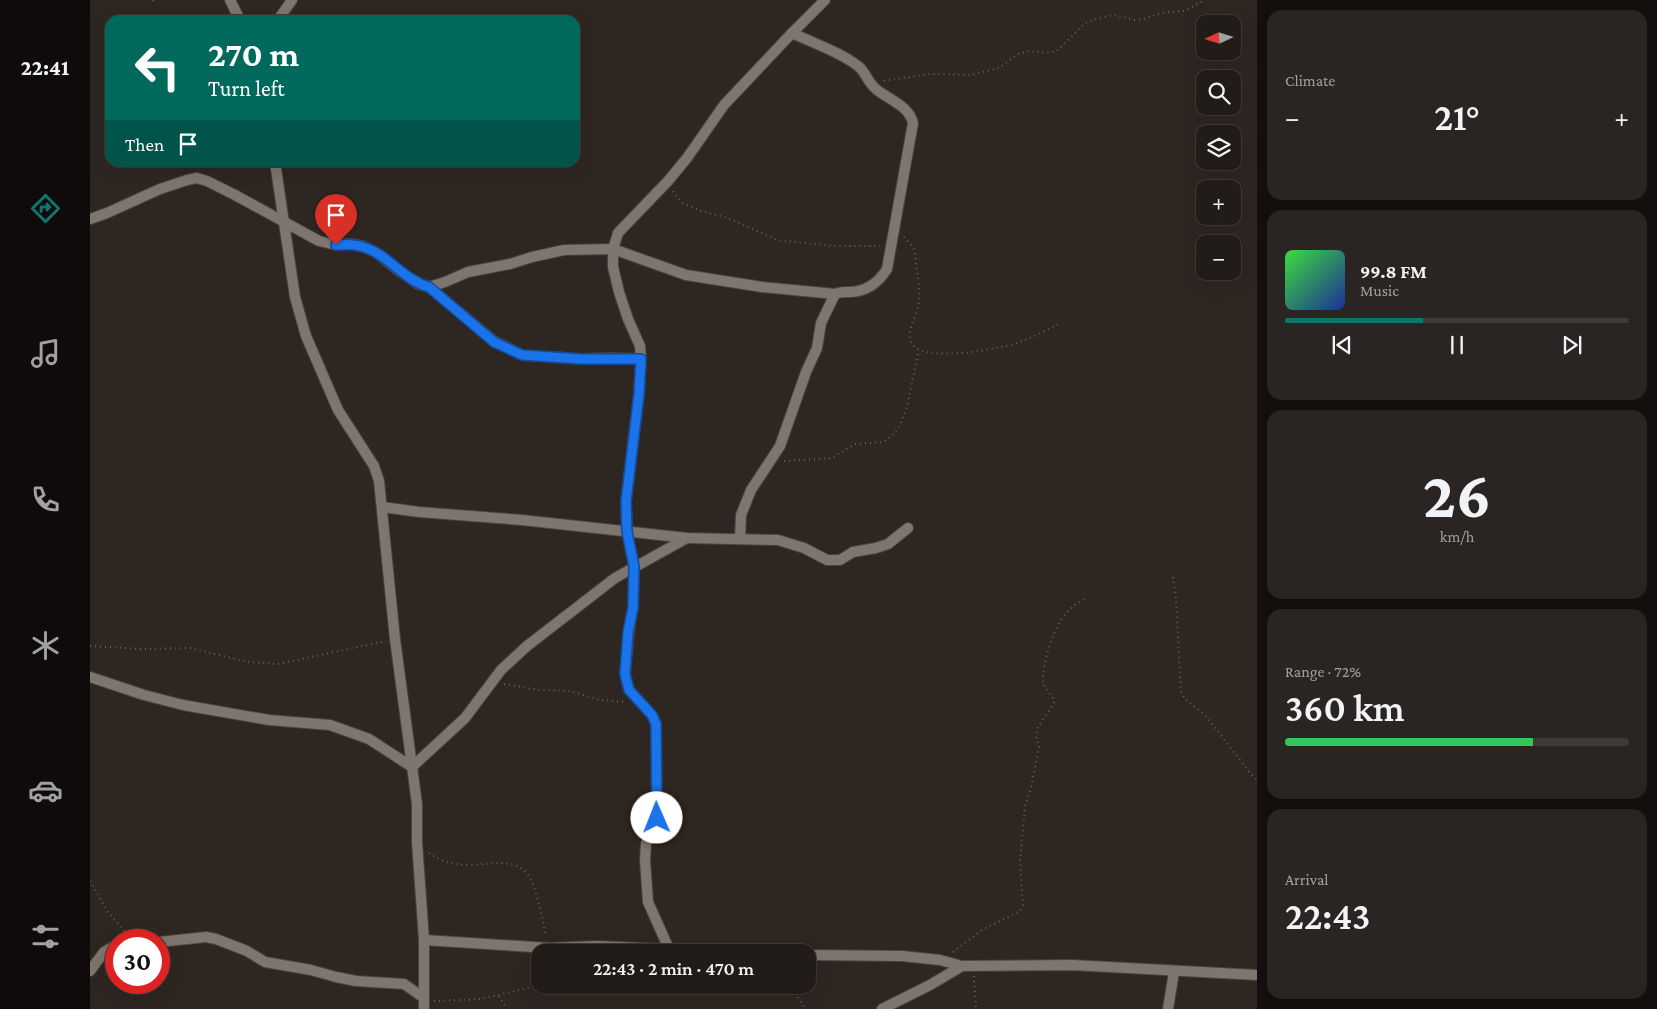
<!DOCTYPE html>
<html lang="en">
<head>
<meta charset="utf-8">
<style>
	:root { --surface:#221c19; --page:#2a2522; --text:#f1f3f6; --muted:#a2a1a2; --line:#3f3a38; --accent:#0f766e }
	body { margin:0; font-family:"Crimson Pro",serif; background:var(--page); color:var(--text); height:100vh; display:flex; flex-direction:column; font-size:19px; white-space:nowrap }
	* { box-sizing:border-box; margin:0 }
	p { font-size:16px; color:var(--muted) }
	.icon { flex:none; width:28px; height:28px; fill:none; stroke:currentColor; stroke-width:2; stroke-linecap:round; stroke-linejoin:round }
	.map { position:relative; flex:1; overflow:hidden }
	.details { display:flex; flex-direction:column; gap:10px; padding:10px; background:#130f0e; width:400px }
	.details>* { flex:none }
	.top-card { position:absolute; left:15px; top:15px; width:475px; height:152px; border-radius:15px; box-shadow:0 5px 20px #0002,0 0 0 1px var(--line); background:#00695c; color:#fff; overflow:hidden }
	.needle { width:32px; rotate:266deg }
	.buttons { position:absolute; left:1106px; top:15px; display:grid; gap:10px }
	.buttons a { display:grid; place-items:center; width:45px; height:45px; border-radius:10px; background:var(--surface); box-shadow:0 5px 20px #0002,0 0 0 1px var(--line); font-size:25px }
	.speed { position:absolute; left:15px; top:929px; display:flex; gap:10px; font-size:25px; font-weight:700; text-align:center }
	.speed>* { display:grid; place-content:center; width:65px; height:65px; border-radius:50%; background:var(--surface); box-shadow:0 5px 20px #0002,0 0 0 1px var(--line); line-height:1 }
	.speed .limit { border:8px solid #d22; background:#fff; color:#111 }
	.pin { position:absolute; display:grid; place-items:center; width:42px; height:42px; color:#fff; margin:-51px -21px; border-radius:50% 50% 50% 0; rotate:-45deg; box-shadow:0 0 5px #0007 }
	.pin .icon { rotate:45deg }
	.me { position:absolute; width:55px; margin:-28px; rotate:359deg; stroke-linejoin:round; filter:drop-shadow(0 0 4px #0008) }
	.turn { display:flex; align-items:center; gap:18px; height:105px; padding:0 20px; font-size:22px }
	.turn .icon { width:65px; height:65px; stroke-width:2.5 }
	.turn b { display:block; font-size:35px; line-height:42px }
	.then { display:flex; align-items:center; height:48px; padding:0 20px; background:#0003; gap:10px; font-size:19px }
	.big { font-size:38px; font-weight:600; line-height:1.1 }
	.details .card { flex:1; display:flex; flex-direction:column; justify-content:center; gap:8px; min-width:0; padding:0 18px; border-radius:15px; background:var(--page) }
	.details .dial { align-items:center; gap:0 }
	.dial b { font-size:65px; line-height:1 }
	.song { display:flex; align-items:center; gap:15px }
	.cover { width:60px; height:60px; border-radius:8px; background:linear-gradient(135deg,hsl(120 70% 55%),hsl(230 70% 35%)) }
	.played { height:5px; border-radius:2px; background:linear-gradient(90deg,var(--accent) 40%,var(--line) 40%) }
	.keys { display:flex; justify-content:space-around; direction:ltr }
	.heat { display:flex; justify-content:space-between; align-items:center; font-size:28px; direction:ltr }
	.charge { height:8px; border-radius:4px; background:linear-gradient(90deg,#34c759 72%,var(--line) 0) }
	.trip { position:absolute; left:441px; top:944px; width:285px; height:50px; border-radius:15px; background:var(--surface); box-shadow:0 5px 20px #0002,0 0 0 1px var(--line); font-weight:600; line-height:50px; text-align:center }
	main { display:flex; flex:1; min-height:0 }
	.tab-bar { display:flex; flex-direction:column; width:90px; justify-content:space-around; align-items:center; background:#0e0b0a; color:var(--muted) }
	.tab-bar .icon { width:35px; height:35px }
	.tab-bar .current { color:var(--accent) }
	.tab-bar b { font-size:22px; color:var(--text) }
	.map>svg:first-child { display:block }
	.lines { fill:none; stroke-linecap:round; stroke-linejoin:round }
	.street-casing { stroke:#4a433f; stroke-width:12 }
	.path { stroke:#67605b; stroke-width:2; stroke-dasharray:1 4; stroke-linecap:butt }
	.street { stroke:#7f756f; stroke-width:10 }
	.route-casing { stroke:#114b97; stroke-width:12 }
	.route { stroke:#1a73e8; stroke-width:9 }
</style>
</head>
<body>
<main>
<nav class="tab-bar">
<b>22:41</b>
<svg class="icon current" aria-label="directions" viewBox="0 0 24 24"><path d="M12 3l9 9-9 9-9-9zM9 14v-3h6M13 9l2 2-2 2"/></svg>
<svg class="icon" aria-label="music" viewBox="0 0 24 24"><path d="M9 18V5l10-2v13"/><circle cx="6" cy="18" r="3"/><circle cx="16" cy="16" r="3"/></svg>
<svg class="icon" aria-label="phone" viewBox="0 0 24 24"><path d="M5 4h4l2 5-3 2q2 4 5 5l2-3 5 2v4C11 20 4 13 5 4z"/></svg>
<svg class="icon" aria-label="climate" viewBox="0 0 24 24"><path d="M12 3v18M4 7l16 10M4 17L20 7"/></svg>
<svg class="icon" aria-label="car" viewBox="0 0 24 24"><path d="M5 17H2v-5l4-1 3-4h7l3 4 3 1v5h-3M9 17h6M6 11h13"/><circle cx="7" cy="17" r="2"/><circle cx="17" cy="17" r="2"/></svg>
<svg class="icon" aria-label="filters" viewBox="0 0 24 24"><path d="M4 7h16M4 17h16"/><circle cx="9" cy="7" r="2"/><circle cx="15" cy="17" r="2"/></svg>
</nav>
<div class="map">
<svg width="1167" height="1009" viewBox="0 0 1167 1009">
	<rect width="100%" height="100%" fill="#2e2621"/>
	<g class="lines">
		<defs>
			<g id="street">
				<path d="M140,0L150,20"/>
				<path d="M188,20L202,0"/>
				<path d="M185,162L205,297L216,336L248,410L284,466L289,481L305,639L327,804V842L334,940V1009"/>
				<path d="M0,219L17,213L70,189L97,180L107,178L117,181L145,195L229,241L246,245L260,244L273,246L287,253L308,270L328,284L339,287L355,282L378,272L420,264L442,257L474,250L523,249L596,275L672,287L745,294"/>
				<path d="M339,287L404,341L432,355L491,359L522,358L551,359"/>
				<path d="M292,507L329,512L432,520L597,538L688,540L714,548L737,560H750L763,552L786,548L798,544L818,528"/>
				<path d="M650,539L651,515L661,490L690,446L716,372L727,348L731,323L745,294C751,291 755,292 761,292C777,291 789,282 797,269L823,123C819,106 800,100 787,90C777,82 776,72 768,66C750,52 723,43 702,33"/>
				<path d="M0,677L54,695L93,705L179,720L240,725L279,739L322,767L375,718L411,670L437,646L525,578L597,538"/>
				<path d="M334,940L459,948L507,946L640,952"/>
				<path d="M69,942L116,937L126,939L157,951L175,962L221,970L246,977L266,981L314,984L334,998"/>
				<path d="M579,949L558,902L555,860L556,844L567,813L566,724L562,715L539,690L535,674L539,631L543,608L544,566L537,532L536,501L549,394L551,359L550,346L538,319L529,292L523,267V249L528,233L578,181L597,158L634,105L702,33L735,0"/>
				<path d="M718,955L812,956L850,960L872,966L982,965L1167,975"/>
				<path d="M0,971L14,952L26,945"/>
				<path d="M792,1009L840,985L872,966"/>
				<path d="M1078,1009L1084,972"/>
			</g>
		</defs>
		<use href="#street" class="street-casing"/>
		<g class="path">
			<path d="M63,0L65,3"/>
			<path d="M794,81L839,74L881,75L909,68L928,54L939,51L959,53L968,50L995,23L1013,17L1024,15L1044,20L1053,19L1072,13L1094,11L1115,0"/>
			<path d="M583,191L592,203L611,211L638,218L687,240L745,246H790"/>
			<path d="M814,237L823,247L825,254C826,271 832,291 828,307C826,318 815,333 822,344C834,363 911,349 930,342C944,337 958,329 971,323"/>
			<path d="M694,461L742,458L765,444L793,442L802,436L810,426L817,406L829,350"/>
			<path d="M1083,577L1086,598L1091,692L1095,699L1115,715L1161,774L1167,780"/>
			<path d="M0,646L51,649L100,648L158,662L188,664L296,641"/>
			<path d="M414,684L449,690L480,691L510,700L535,702"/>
			<path d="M339,853C350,861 361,864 375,865C397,866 429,854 441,880C449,898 452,918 456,936"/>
			<path d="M0,881L18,912L42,940"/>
			<path d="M863,952L892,930L930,911L933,905L930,860L935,807L941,787L949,747L946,736L948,727L964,703V700L953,684C952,662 964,623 981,608C985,604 992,601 997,597"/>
			<path d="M884,976L886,1009"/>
			<path d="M699,985L716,1009"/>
			<path d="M409,996L417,1009"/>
			<path d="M344,1001L391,999L450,985"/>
		</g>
		<use href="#street" class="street"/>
	</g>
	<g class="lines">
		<defs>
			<path id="route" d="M246,245C255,244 264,244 273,247C298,254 313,280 339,287L404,342L432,355L491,359H551L549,394L536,501L537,532L544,566L543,608L538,632L535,674L539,690L562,715L566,724L567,818"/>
		</defs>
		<use href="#route" class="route-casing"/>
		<use href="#route" class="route"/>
	</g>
</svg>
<div class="buttons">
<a><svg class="needle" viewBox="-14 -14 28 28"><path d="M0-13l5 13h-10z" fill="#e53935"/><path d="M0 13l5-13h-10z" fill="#a2a1a2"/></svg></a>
<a><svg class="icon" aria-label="search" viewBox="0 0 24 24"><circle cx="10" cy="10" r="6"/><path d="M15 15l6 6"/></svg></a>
<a><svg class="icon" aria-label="layers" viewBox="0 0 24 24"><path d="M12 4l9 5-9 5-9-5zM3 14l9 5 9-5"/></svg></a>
<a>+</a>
<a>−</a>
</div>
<div class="speed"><div class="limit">30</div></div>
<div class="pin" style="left:246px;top:245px;background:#d93025"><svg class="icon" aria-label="arrive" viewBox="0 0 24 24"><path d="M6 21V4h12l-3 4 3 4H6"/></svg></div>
<svg class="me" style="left:567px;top:818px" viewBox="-20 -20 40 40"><circle r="19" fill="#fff"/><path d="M0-13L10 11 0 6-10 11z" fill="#1a73e8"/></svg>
<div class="trip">22:43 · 2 min · 470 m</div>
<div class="top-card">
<div class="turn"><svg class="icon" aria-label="left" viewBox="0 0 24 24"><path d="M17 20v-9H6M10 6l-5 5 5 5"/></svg><div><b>270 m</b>Turn left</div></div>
<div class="then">Then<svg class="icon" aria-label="arrive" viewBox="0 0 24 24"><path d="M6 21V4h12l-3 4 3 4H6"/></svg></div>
</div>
</div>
<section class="details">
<div class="card"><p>Climate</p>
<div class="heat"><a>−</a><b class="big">21°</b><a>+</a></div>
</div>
<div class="card">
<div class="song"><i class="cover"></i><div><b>99.8 FM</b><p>Music</p></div></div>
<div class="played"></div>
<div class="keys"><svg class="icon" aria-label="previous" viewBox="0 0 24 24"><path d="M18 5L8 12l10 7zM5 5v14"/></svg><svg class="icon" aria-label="pause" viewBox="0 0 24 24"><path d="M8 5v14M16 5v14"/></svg><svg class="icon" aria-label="next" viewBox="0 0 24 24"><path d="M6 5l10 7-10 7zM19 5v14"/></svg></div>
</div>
<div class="card dial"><b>26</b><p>km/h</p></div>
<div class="card"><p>Range · 72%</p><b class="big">360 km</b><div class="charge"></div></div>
<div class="card"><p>Arrival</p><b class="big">22:43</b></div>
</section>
</main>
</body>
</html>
